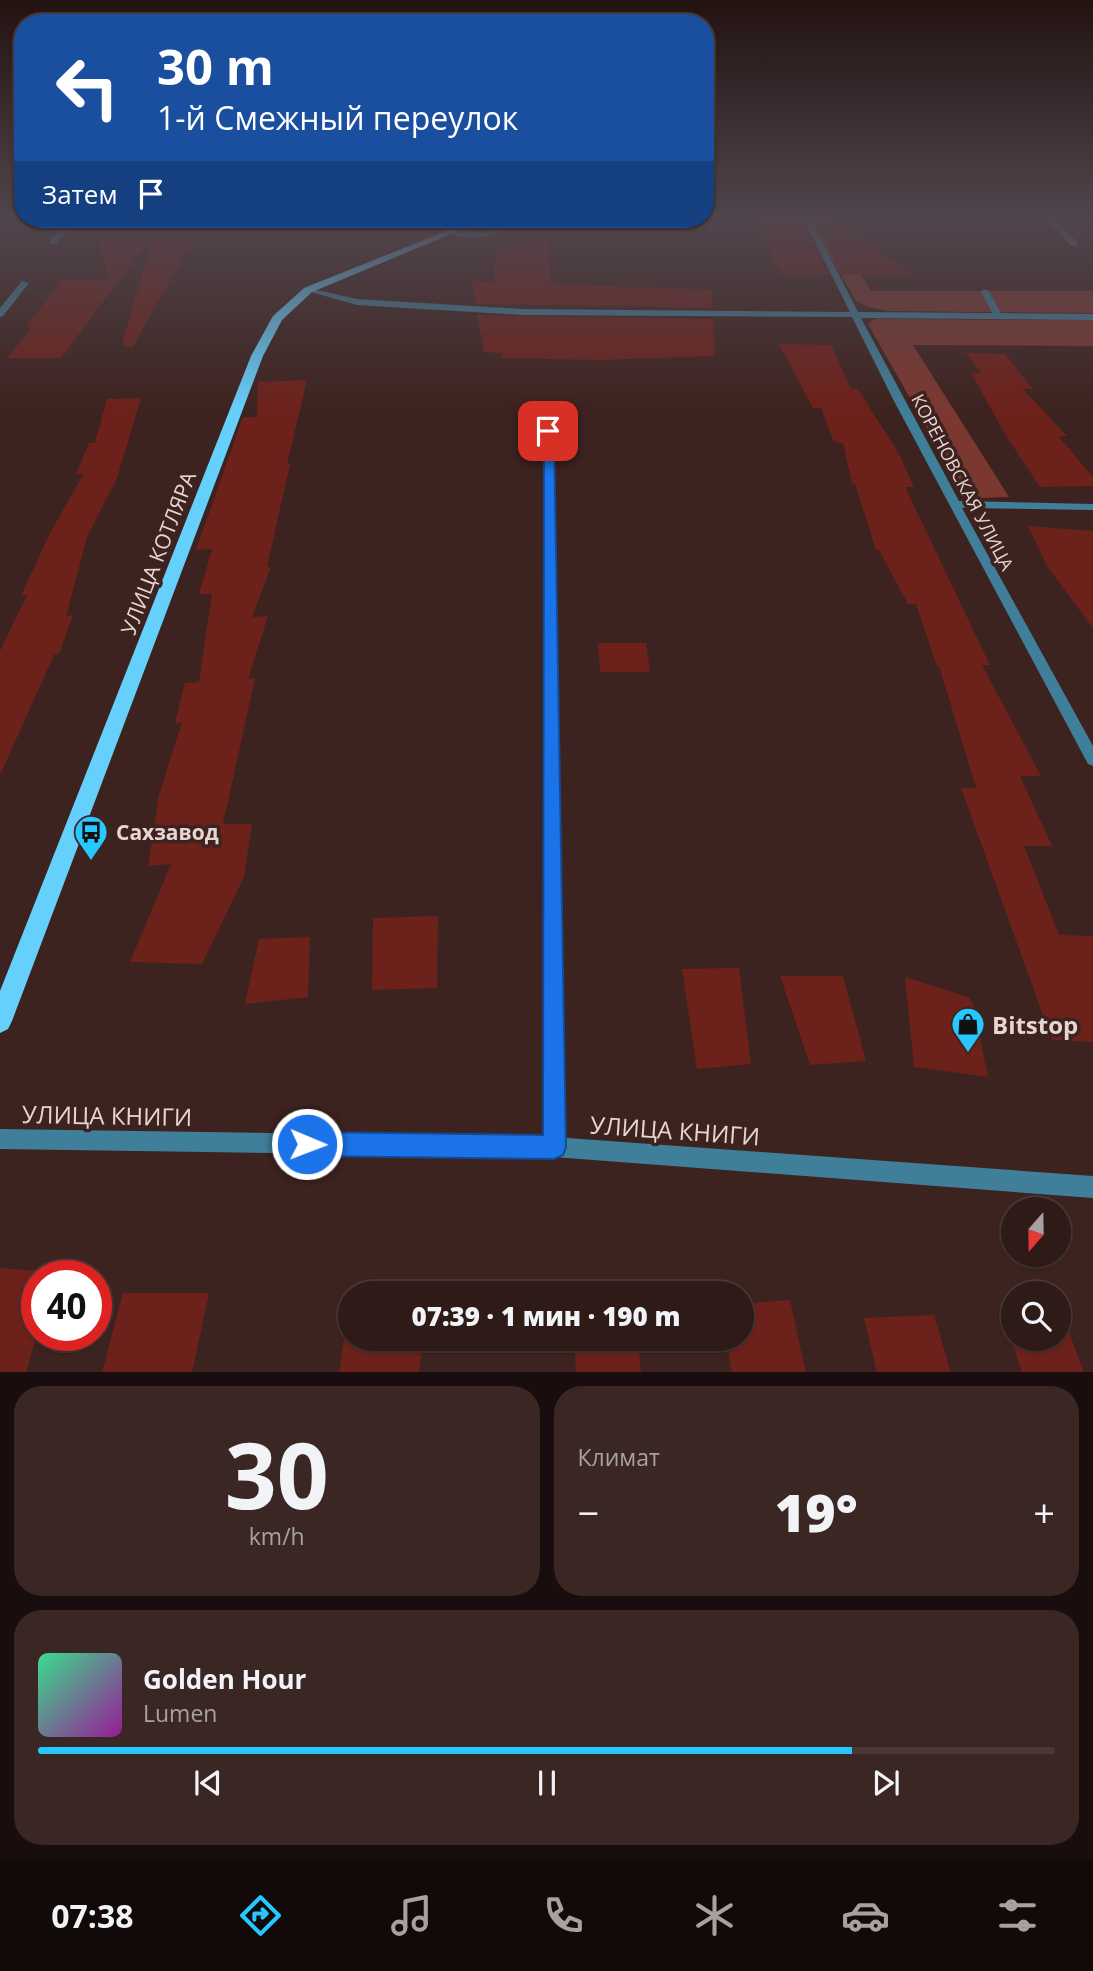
<!DOCTYPE html>
<html lang="ru">
<head>
<meta charset="utf-8">
<style>
	:root { --surface:#2e1a17; --page:#3a2724; --text:#f1f3f6; --muted:#a7a1a1; --line:#493836; --accent:#27c8ff }
	body { margin:0; font-family:"Open Sans",sans-serif; background:var(--page); color:var(--text); height:100vh; display:flex; flex-direction:column; font-size:26px; white-space:nowrap }
	* { box-sizing:border-box; margin:0 }
	p { font-size:23px; color:var(--muted) }
	.icon { flex:none; width:38px; height:38px; fill:none; stroke:currentColor; stroke-width:2; stroke-linecap:round; stroke-linejoin:round }
	.map { position:relative; height:1372px; overflow:hidden }
	.sheet { display:flex; flex-direction:column; gap:14px; padding:14px; background:#190e0d; flex:1 }
	.sheet>* { flex:none }
	.guide { position:absolute; left:14px; top:14px; width:700px; height:214px; border-radius:28px; box-shadow:0 2px 5px #0004,0 0 0 2px var(--line); background:#1a4fa0; color:#fff; overflow:hidden }
	.needle { width:46px; rotate:200deg }
	.buttons { position:absolute; left:1001px; top:1197px; display:grid; gap:14px }
	.buttons a { display:grid; place-items:center; width:70px; height:70px; border-radius:50%; background:var(--surface); box-shadow:0 2px 5px #0004,0 0 0 2px var(--line); font-size:35px }
	.speed { position:absolute; left:21px; top:1260px; display:flex; gap:14px; font-size:35px; font-weight:700; text-align:center }
	.speed>* { display:grid; place-content:center; width:91px; height:91px; border-radius:50%; background:var(--surface); box-shadow:0 2px 5px #0004,0 0 0 2px var(--line); line-height:1 }
	.speed .limit { border:10px solid #d22; background:#fff; color:#111 }
	.pin { position:absolute; display:grid; place-items:center; width:60px; height:60px; color:#fff; margin:-30px; border-radius:14px; box-shadow:0 4px 10px #0006 }
	.me { position:absolute; width:77px; margin:-38px; rotate:91deg; stroke-linejoin:round; filter:drop-shadow(0 0 5px #0008) }
	.turn { display:flex; align-items:center; gap:24px; height:147px; padding:0 28px; font-size:32px }
	.turn .icon { width:91px; height:91px; stroke-width:2.5 }
	.turn b { display:block; font-size:49px; line-height:60px }
	.then { display:flex; align-items:center; height:66px; padding:0 28px; background:#0003; gap:14px; font-size:26px }
	.big { font-size:52px; font-weight:800; line-height:1.1 }
	.sheet .card { flex:1; display:flex; flex-direction:column; justify-content:center; gap:10px; min-width:0; padding:0 24px; border-radius:28px; background:var(--page) }
	.sheet .dial { align-items:center; gap:0 }
	.dial b { font-size:91px; line-height:1 }
	.song { display:flex; align-items:center; gap:21px }
	.cover { width:84px; height:84px; border-radius:10px; background:linear-gradient(135deg,hsl(150 70% 55%),hsl(300 70% 35%)) }
	.played { height:7px; border-radius:4px; background:linear-gradient(90deg,var(--accent) 80%,var(--line) 80%) }
	.keys { display:flex; justify-content:space-around; direction:ltr }
	.heat { display:flex; justify-content:space-between; align-items:center; font-size:38px; direction:ltr }
	.sheet .tiles { flex:1; display:grid; gap:14px; grid-template-columns:1fr 1fr }
	.card:last-child { grid-column:span 2 }
	.trip { position:absolute; left:338px; top:1281px; width:416px; height:70px; border-radius:35px; background:var(--surface); box-shadow:0 2px 5px #0004,0 0 0 2px var(--line); font-weight:800; line-height:70px; text-align:center }
	.tab-bar { display:flex; height:112px; justify-content:space-around; align-items:center; background:#120a09; color:var(--muted) }
	.tab-bar .icon { width:49px; height:49px }
	.tab-bar .on { color:var(--accent) }
	.tab-bar b { font-size:32px; color:var(--text) }
	.map>svg:first-child { display:block }
	.green { fill:#7b3830 }
	.building { fill:#6d211b }
	.lines { fill:none; stroke-linecap:round; stroke-linejoin:round }
	.service { fill:#407f99; fill-rule:evenodd }
	.minor { fill:#407f99; fill-rule:evenodd }
	.tertiary { fill:#407f99; fill-rule:evenodd }
	.primary { fill:#66d0fc; fill-rule:evenodd }
	.route { fill:#1a73e8; stroke:#114b97; stroke-width:2 }
	.labels { text-anchor:middle; dominant-baseline:central; stroke-width:7; stroke-linejoin:round; paint-order:stroke }
	.far-street-label { font-size:18px; fill:#e7d5d2; stroke:#3d231f }
	.street-label { font-size:21px; fill:#e7d5d2; stroke:#3d231f }
	.poi-label { font-size:21px; font-weight:bold; fill:#e7d5d2; stroke:#3d231f; text-anchor:start }
	.near-poi-label { font-size:24px; font-weight:bold; fill:#e7d5d2; stroke:#3d231f; text-anchor:start }
	.near-street-label { font-size:24px; fill:#e7d5d2; stroke:#3d231f }
</style>
</head>
<body>
<div class="map">
<svg width="1093" height="1373" viewBox="0 0 1093 1373">
	<rect width="100%" height="100%" fill="#3d231f"/>
	<g class="green">
		<path d="M814,218H826L871,291H1093V313L889,311L868,307L856,301L816,232L811,222Z"/>
		<path d="M875,319L1093,320V346L913,345L1009,497L979,498L962,490L868,324Z"/>
	</g>
	<g class="building">
		<path d="M754,218H801L828,275H781Z"/>
		<path d="M813,218L836,219L912,275H842Z"/>
		<path d="M118,219H190L196,236L132,348L122,344L153,235L61,358H7L32,327H26L62,279H109L93,222Z"/>
		<path d="M522,219H547L551,284L712,290V308L476,304L472,281L494,282L495,250L517,249Z"/>
		<path d="M477,315L713,319L715,356L600,360L501,358L503,353L484,352Z"/>
		<path d="M779,344L831,345L851,389H858L899,454L914,487H905L990,665H982L1041,776H1020L1052,846H1024L1059,935L1093,936V1042L1052,1040L961,788H976L939,666H937L916,604H908L879,550H876L855,484L852,483L843,443L834,442L821,408H813Z"/>
		<path d="M966,353L1005,354L1033,389H1023L1067,436H1058L1093,477V486L1040,487L1005,434L971,373H981Z"/>
		<path d="M307,380L287,464H290L267,567H271L252,617L268,616L248,679L255,678L223,824H252L244,877L202,964L130,962L171,864L148,866L159,795L182,722L175,723L185,683L199,682L212,594H199L212,549L196,550L243,417H257L258,382Z"/>
		<path d="M141,398L117,478L87,537L66,616L73,615L59,654L54,655L0,775V651L27,595L21,596L49,535L84,473L76,474L89,443H95L107,399Z"/>
		<path d="M1028,526L1093,531V628L1047,566Z"/>
		<path d="M598,643H646L650,672H600Z"/>
		<path d="M438,916L437,988L372,990L373,918Z"/>
		<path d="M310,937L308,997L245,1004L259,939Z"/>
		<path d="M739,968L751,1064L697,1069L682,969Z"/>
		<path d="M780,976H843L866,1061L810,1065Z"/>
		<path d="M905,977L968,997L973,1003L988,1077L914,1067Z"/>
		<path d="M0,1268L37,1271V1334L26,1373H0Z"/>
		<path d="M123,1293H209L192,1373H102Z"/>
		<path d="M790,1300L806,1373H732L726,1339H742V1304Z"/>
		<path d="M350,1302V1339H423L419,1373H339Z"/>
		<path d="M1059,1313H1062L1084,1373H1022L1004,1315L1013,1314V1339H1059Z"/>
		<path d="M934,1315L951,1373H877L864,1318Z"/>
		<path d="M574,1339H638L641,1373H576Z"/>
	</g>
	<g class="lines">
		<g class="service">
			<path d="M69,219H77L56,244H50V240Z"/>
			<path d="M506,219H513C500,240 467,242 446,232C466,225 491,243 506,219Z"/>
			<path d="M982,290H988L1003,317L1002,319H996L981,292Z"/>
		</g>
		<g class="minor">
			<path d="M803,218H810L858,312L1093,314V320L861,318L959,501L1093,504V510L962,508L1093,746V766L1088,764L894,401L852,317L523,315L357,305L304,290L308,288L357,299L523,309L850,312Z"/>
			<path d="M1046,218H1053L1077,242V246H1071Z"/>
			<path d="M22,281L29,283L3,316L0,317V308Z"/>
			<path d="M548,428L553,431L564,1147L561,1154L554,1157L547,1154L544,1147L543,431Z"/>
		</g>
		<path class="tertiary" d="M0,1129L554,1137L1093,1176V1198L554,1157L0,1149Z"/>
		<path class="primary" d="M476,219H487L312,292L282,320L263,356L12,1021L8,1029L0,1033V991L251,356L273,316L304,288Z"/>
	</g>
	<linearGradient id="sky" x2="0" y2="1"><stop stop-color="#221311"/><stop offset="0.53" stop-color="#51454d"/><stop offset="1" stop-color="#51454d" stop-opacity="0"/></linearGradient>
	<rect width="1093" height="410" fill="url(#sky)"/>
	<path class="route" d="M544,429L554,431L566,1147L563,1155L554,1159L307,1156L299,1152L295,1144L299,1136L307,1132L543,1135Z"/>
	<defs>
		<symbol id="bus-pin" viewBox="-11 -11 22 30"><path d="M0 17L-7.5 6A9.5 9.5 0 1 1 7.5 6Z" fill="#27c8ff" stroke="#3d231f"/><path d="M-5-6H5V4H4V6H2V4H-2V6H-4V4H-5ZM-3.5-4V0h7V-4ZM-3.5 1.2v1.5H-2V1.2ZM2 1.2v1.5H3.5V1.2Z" fill="#111"/></symbol>
		<symbol id="shop-pin" viewBox="-11 -11 22 30"><path d="M0 17L-7.5 6A9.5 9.5 0 1 1 7.5 6Z" fill="#27c8ff" stroke="#3d231f"/><path d="M-5-2.5h2.3a2.7 3.5 0 0 1 5.4 0H5L5.5 6h-11ZM-1.5-2.5h3a1.5 2.3 0 0 0-3 0Z" fill="#111"/></symbol>
	</defs>
	<g fill-rule="evenodd">
		<use href="#bus-pin" x="72" y="813" width="38" height="52"/>
		<use href="#shop-pin" x="949" y="1005" width="38" height="52"/>
	</g>
	<g class="labels">
		<g class="far-street-label">
			<text transform="translate(963 482) rotate(62)">КОРЕНОВСКАЯ УЛИЦА</text>
		</g>
		<g class="street-label">
			<text transform="translate(158 553) rotate(-69)">УЛИЦА КОТЛЯРА</text>
		</g>
		<g class="poi-label">
			<text x="116" y="832">Сахзавод</text>
		</g>
		<g class="near-poi-label">
			<text x="992" y="1024">Bitstop</text>
		</g>
		<g class="near-street-label">
			<text transform="translate(107 1115) rotate(1)">УЛИЦА КНИГИ</text>
			<text transform="translate(675 1130) rotate(4)">УЛИЦА КНИГИ</text>
		</g>
	</g>
</svg>
<div class="buttons">
<a><svg class="needle" viewBox="-14 -14 28 28"><path d="M0-13l5 13h-10z" fill="#e53935"/><path d="M0 13l5-13h-10z" fill="#a7a1a1"/></svg></a>
<a><svg class="icon" aria-label="search" viewBox="0 0 24 24"><circle cx="10" cy="10" r="6"/><path d="M15 15l6 6"/></svg></a>
</div>
<div class="speed"><div class="limit">40</div></div>
<div class="pin" style="left:548px;top:431px;background:#d93025"><svg class="icon" aria-label="arrive" viewBox="0 0 24 24"><path d="M6 21V4h12l-3 4 3 4H6"/></svg></div>
<svg class="me" style="left:307px;top:1144px" viewBox="-20 -20 40 40"><circle r="17" fill="#1a73e8" stroke="#fff" stroke-width="3"/><path d="M0-11L8 9 0 5-8 9z" fill="#fff"/></svg>
<div class="trip">07:39 · 1 мин · 190 m</div>
<div class="guide">
<div class="turn"><svg class="icon" aria-label="left" viewBox="0 0 24 24"><path d="M17 20v-9H6M10 6l-5 5 5 5"/></svg><div><b>30 m</b>1-й Смежный переулок</div></div>
<div class="then">Затем<svg class="icon" aria-label="arrive" viewBox="0 0 24 24"><path d="M6 21V4h12l-3 4 3 4H6"/></svg></div>
</div>
</div>
<section class="sheet">
<div class="tiles">
<div class="card dial"><b>30</b><p>km/h</p></div>
<div class="card"><p>Климат</p>
<div class="heat"><a>−</a><b class="big">19°</b><a>+</a></div>
</div>
<div class="card">
<div class="song"><i class="cover"></i><div><b>Golden Hour</b><p>Lumen</p></div></div>
<div class="played"></div>
<div class="keys"><svg class="icon" aria-label="previous" viewBox="0 0 24 24"><path d="M18 5L8 12l10 7zM5 5v14"/></svg><svg class="icon" aria-label="pause" viewBox="0 0 24 24"><path d="M8 5v14M16 5v14"/></svg><svg class="icon" aria-label="next" viewBox="0 0 24 24"><path d="M6 5l10 7-10 7zM19 5v14"/></svg></div>
</div>
</div>
</section>
<nav class="tab-bar">
<b>07:38</b>
<svg class="icon on" aria-label="directions" viewBox="0 0 24 24"><path d="M12 3l9 9-9 9-9-9zM9 14v-3h6M13 9l2 2-2 2"/></svg>
<svg class="icon" aria-label="music" viewBox="0 0 24 24"><path d="M9 18V5l10-2v13"/><circle cx="6" cy="18" r="3"/><circle cx="16" cy="16" r="3"/></svg>
<svg class="icon" aria-label="phone" viewBox="0 0 24 24"><path d="M5 4h4l2 5-3 2q2 4 5 5l2-3 5 2v4C11 20 4 13 5 4z"/></svg>
<svg class="icon" aria-label="climate" viewBox="0 0 24 24"><path d="M12 3v18M4 7l16 10M4 17L20 7"/></svg>
<svg class="icon" aria-label="car" viewBox="0 0 24 24"><path d="M5 17H2v-5l4-1 3-4h7l3 4 3 1v5h-3M9 17h6M6 11h13"/><circle cx="7" cy="17" r="2"/><circle cx="17" cy="17" r="2"/></svg>
<svg class="icon" aria-label="filters" viewBox="0 0 24 24"><path d="M4 7h16M4 17h16"/><circle cx="9" cy="7" r="2"/><circle cx="15" cy="17" r="2"/></svg>
</nav>
</body>
</html>
